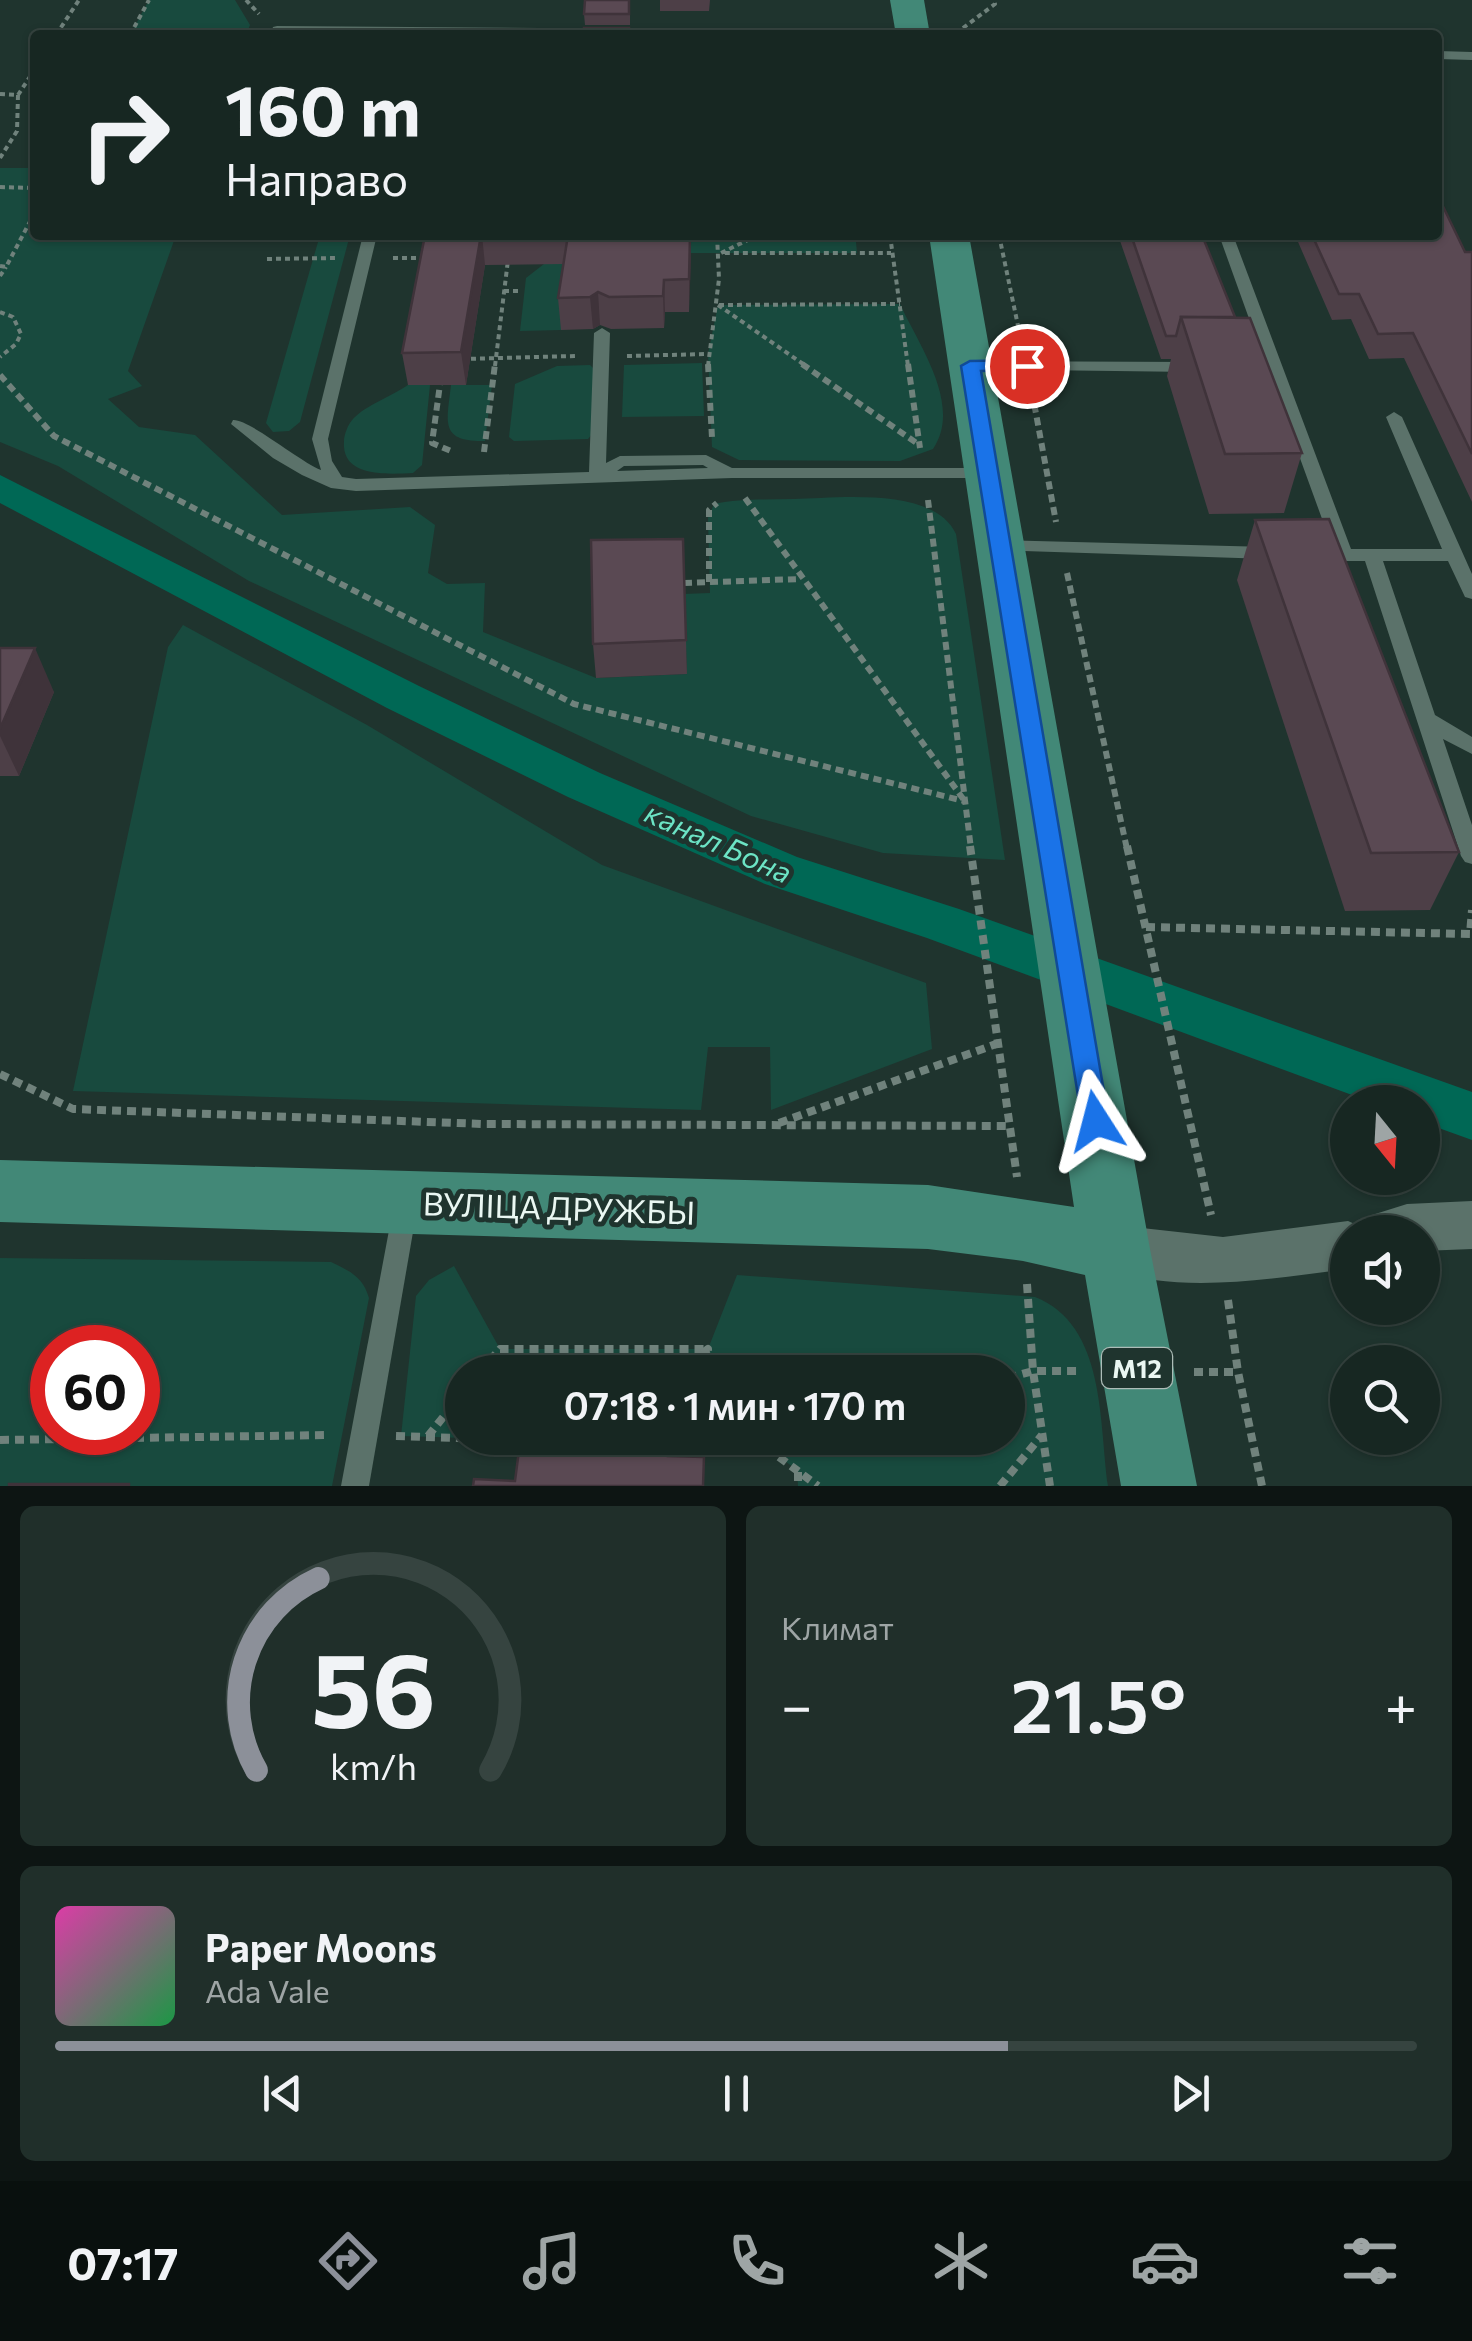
<!DOCTYPE html>
<html lang="ru">
<head>
<meta charset="utf-8">
<style>
	:root { --surface:#172722; --page:#202f2a; --text:#f1f3f6; --muted:#9ea5a5; --line:#364440; --accent:#8c9099 }
	body { margin:0; font-family:Commissioner,sans-serif; background:var(--page); color:var(--text); height:100vh; display:flex; flex-direction:column; font-size:38px; white-space:nowrap }
	* { box-sizing:border-box; margin:0 }
	p { font-size:32px; color:var(--muted) }
	.icon { flex:none; width:55px; height:55px; fill:none; stroke:currentColor; stroke-width:2; stroke-linecap:round; stroke-linejoin:round }
	.map { position:relative; height:1486px; overflow:hidden }
	.side { display:flex; flex-direction:column; gap:20px; padding:20px; background:#0d1513; flex:1 }
	.side>* { flex:none }
	.top-card { position:absolute; left:30px; top:30px; width:1412px; height:210px; border-radius:10px; box-shadow:0 2px 8px #0004,0 0 0 2px var(--line); background:#172722; color:var(--text); overflow:hidden }
	.needle { width:65px; rotate:162deg }
	.fabs { position:absolute; left:1330px; top:1085px; display:grid; gap:20px }
	.fabs a { display:grid; place-items:center; width:110px; height:110px; border-radius:50%; background:var(--surface); box-shadow:0 2px 8px #0004,0 0 0 2px var(--line); font-size:50px }
	.speed { position:absolute; left:30px; top:1325px; display:flex; gap:20px; font-size:50px; font-weight:700; text-align:center }
	.speed>* { display:grid; place-content:center; width:130px; height:130px; border-radius:50%; background:var(--surface); box-shadow:0 2px 8px #0004,0 0 0 2px var(--line); line-height:1 }
	.speed .limit { border:15px solid #d22; background:#fff; color:#111 }
	.pin { position:absolute; display:grid; place-items:center; width:85px; height:85px; color:#fff; margin:-42px; border:5px solid #fff; border-radius:50%; box-shadow:0 2px 10px #0007 }
	.me { position:absolute; width:110px; margin:-55px; rotate:351deg; stroke-linejoin:round; filter:drop-shadow(0 0 8px #0008) }
	.turn { display:flex; align-items:center; gap:35px; height:210px; padding:0 30px; font-size:45px }
	.turn .icon { width:130px; height:130px; stroke-width:2.5 }
	.turn b { display:block; font-size:70px; line-height:85px }
	.big { font-size:75px; font-weight:600; line-height:1.1 }
	.side .tile { flex:1; display:flex; flex-direction:column; justify-content:center; gap:15px; min-width:0; padding:0 35px; border-radius:15px; background:var(--page) }
	.side .dial { align-items:center; gap:0 }
	.dial svg { height:260px; overflow:visible; fill:none; stroke:var(--line); stroke-width:7; stroke-linecap:round; text-anchor:middle }
	.dial text { fill:var(--text); stroke:none }
	.song { display:flex; align-items:center; gap:30px }
	.cover { width:120px; height:120px; border-radius:15px; background:linear-gradient(135deg,hsl(320 70% 55%),hsl(140 70% 35%)) }
	.played { height:10px; border-radius:5px; background:linear-gradient(90deg,var(--accent) 70%,var(--line) 70%) }
	.keys { display:flex; justify-content:space-around; direction:ltr }
	.heat { display:flex; justify-content:space-between; align-items:center; font-size:55px; direction:ltr }
	.side .tiles { flex:1; display:grid; gap:20px; grid-template-columns:1fr 1fr }
	.tile:last-child { grid-column:span 2 }
	.trip { position:absolute; left:445px; top:1355px; width:580px; height:100px; border-radius:50px; background:var(--surface); box-shadow:0 2px 8px #0004,0 0 0 2px var(--line); font-weight:600; line-height:100px; text-align:center }
	.menu { display:flex; height:160px; justify-content:space-around; align-items:center; background:#09100e; color:var(--muted) }
	.menu .icon { width:70px; height:70px }
	.menu .on { color:var(--accent) }
	.menu b { font-size:45px; color:var(--text) }
	.map>svg:first-child { display:block }
	.green { fill:#184a3e; fill-rule:evenodd }
	.lines { fill:none; stroke-linecap:round; stroke-linejoin:round }
	.canal { fill:#006855; fill-rule:evenodd }
	.path-far2 { stroke:#70827c; stroke-width:4; stroke-dasharray:5 4; stroke-linecap:butt }
	.path-far1 { stroke:#70827c; stroke-width:6; stroke-dasharray:8 5; stroke-linecap:butt }
	.path { stroke:#70827c; stroke-width:8; stroke-dasharray:9 6; stroke-linecap:butt }
	.service { fill:#5b726a; fill-rule:evenodd }
	.minor { fill:#5b726a; fill-rule:evenodd }
	.primary { fill:#428877; fill-rule:evenodd }
	.wall { fill:#4d3f47 }
	.shaded-wall { fill:#3f333a }
	.building { fill:#5a4953; stroke:#3f333a; stroke-width:2.5 }
	.route { fill:#1a73e8; stroke:#114b97; stroke-width:2.5 }
	.labels { text-anchor:middle; dominant-baseline:central; stroke-width:10; stroke-linejoin:round; paint-order:stroke }
	.shield { fill:#1f342e; stroke:#adbcb7; stroke-width:2.5 }
	.shield-label { font-size:25px; font-weight:bold; fill:#eaf7f2 }
	.water-label { font-size:30px; font-style:italic; fill:#6ce4c5; stroke:#1f342e }
	.near-street-label { font-size:32px; fill:#eaf7f2; stroke:#1f342e }
</style>
</head>
<body>
<div class="map">
<svg width="1472" height="1486" viewBox="0 0 1472 1486">
	<rect width="100%" height="100%" fill="#1f342e"/>
	<g class="green">
		<path d="M149,0H235L250,25L246,35H130Z"/>
		<path d="M0,168H35V235H176L128,371L142,386L108,399L139,427L195,435L282,515L410,507L435,525L428,573L447,584L485,583L483,632L596,678L687,674L684,594L710,593L708,518L714,504C740,498 767,500 794,499C837,498 934,486 956,534L1005,860L883,853L751,816L249,581L58,466L0,442Z"/>
		<path d="M320,235H350L300,422L289,431L273,432L266,423Z"/>
		<path d="M673,235H840L841,242H856L857,253H672Z"/>
		<path d="M544,264H571L561,330L520,331L526,278Z"/>
		<path d="M900,304C918,344 963,405 933,449L900,461L739,460L712,447L708,354L718,305Z"/>
		<path d="M702,363L704,416L622,417L624,365Z"/>
		<path d="M590,365L595,370L592,434L588,439L514,441L509,437L515,384L557,366Z"/>
		<path d="M408,385H430L422,465L413,473C388,474 341,478 344,441C344,435 348,424 353,419C366,405 392,396 408,385Z"/>
		<path d="M451,385H492L485,441C439,442 447,422 451,385Z"/>
		<path d="M183,625L367,725L602,865L926,983L932,1049L771,1110L770,1047H708L701,1110L73,1091L168,647Z"/>
		<path d="M0,1258L331,1262C350,1271 363,1277 369,1298L332,1486H0ZM52,1348H138V1432H52Z"/>
		<path d="M454,1266L500,1349H708L737,1275L1035,1297C1106,1325 1099,1422 1108,1486H798L797,1470L766,1447L401,1436L416,1296L429,1280ZM462,1372H1008V1438H462Z"/>
	</g>
	<g class="lines">
		<path class="canal" d="M0,475L419,686L600,773L797,857L959,909L1472,1092V1140L1422,1122V1102H1371L927,938L765,884L568,797L387,708L0,503Z"/>
		<g class="path-far2">
			<path d="M246,0L259,14"/>
			<path d="M963,28L995,4L994,0"/>
			<path d="M56,35L79,0"/>
			<path d="M130,35L149,0"/>
			<path d="M0,94L18,95L17,131L0,158"/>
			<path d="M18,95L35,69"/>
			<path d="M0,187L35,188"/>
			<path d="M758,235L721,253H891"/>
			<path d="M890,235L908,366"/>
			<path d="M999,235L1021,340"/>
			<path d="M856,236L909,238"/>
			<path d="M393,258H426"/>
			<path d="M267,259L336,258"/>
			<path d="M0,266L6,267L35,212"/>
			<path d="M0,276L6,267"/>
			<path d="M504,291H520"/>
			<path d="M718,305L806,366"/>
			<path d="M719,305L900,304"/>
			<path d="M0,312L13,317L21,334L16,344L0,357"/>
			<path d="M627,356L708,354"/>
			<path d="M462,359L575,356"/>
			<path d="M495,366L508,260"/>
			<path d="M708,366L719,279L717,235"/>
		</g>
		<g class="path-far1">
			<path d="M708,364L712,438"/>
			<path d="M802,364L918,444"/>
			<path d="M908,364L920,448"/>
			<path d="M0,375L54,436L574,704L964,801"/>
			<path d="M441,377L432,443L451,451"/>
			<path d="M1032,392L1056,522"/>
			<path d="M484,452L495,364"/>
			<path d="M745,498L964,800"/>
			<path d="M928,500L971,849"/>
			<path d="M1067,573L1127,849"/>
			<path d="M709,582V510L717,503"/>
			<path d="M684,583L800,579"/>
		</g>
		<g class="path">
			<path d="M970,846L1017,1177"/>
			<path d="M1127,846L1211,1215"/>
			<path d="M1146,927L1470,934L1472,910"/>
			<path d="M0,1074L73,1109L484,1124L1011,1126"/>
			<path d="M779,1123L999,1043"/>
			<path d="M1027,1284L1033,1371L1050,1486"/>
			<path d="M1228,1300L1238,1372L1262,1486"/>
			<path d="M480,1372L500,1349H708"/>
			<path d="M679,1372L708,1349L709,1372"/>
			<path d="M1194,1372H1238"/>
			<path d="M1008,1378L1033,1371H1082"/>
			<path d="M396,1436L554,1441"/>
			<path d="M428,1436L462,1394"/>
			<path d="M0,1440L329,1435"/>
			<path d="M666,1444L766,1447L800,1438"/>
			<path d="M767,1448L818,1486"/>
			<path d="M798,1472V1486"/>
			<path d="M1000,1486L1042,1435"/>
		</g>
		<g class="service">
			<path d="M277,26L942,31L948,35H270L273,27Z"/>
			<path d="M1438,51L1472,52V60L1438,59Z"/>
			<path d="M363,235H377L328,439L332,461L342,477L356,479L589,472L594,333L602,328L610,333L606,463L620,456L706,455L732,468H989L998,473L989,478H732L356,491L331,488L302,475L273,458L231,424L233,420C249,419 299,461 321,470L312,439ZM703,465L708,468L617,471L624,466Z"/>
			<path d="M1219,235H1233L1351,549H1442L1386,417L1394,412L1402,417L1472,574V599L1465,597L1448,561H1383L1435,715L1472,737V754L1443,739L1472,825V864L1465,862L1461,856L1365,561H1318L1309,555L1318,549H1333L1269,373L1242,372L1234,367L1242,362L1265,363Z"/>
			<path d="M970,361L1193,362L1201,367L1193,372L964,369V363Z"/>
			<path d="M1001,540L1269,547L1278,553L1269,559L995,550L992,546L995,542Z"/>
			<path d="M405,1197L414,1201L417,1209L369,1486H341L393,1209L396,1201Z"/>
		</g>
		<path class="minor" d="M1472,1201V1249L1422,1251V1232H1348V1269C1267,1279 1175,1296 1097,1266L1090,1249L1097,1232L1115,1225L1223,1237L1348,1221L1366,1229L1372,1215L1407,1204Z"/>
		<g class="primary">
			<path d="M890,0H924L930,35H896Z"/>
			<path d="M929,235H969L1150,1249L1197,1486H1121L1085,1275L1023,1261L928,1249L0,1222V1160L928,1185L1074,1207Z"/>
		</g>
	</g>
	<g class="wall">
		<path d="M630,0V25H585L584,14Z"/>
		<path d="M660,0H710L709,11H660Z"/>
		<path d="M425,235H690L689,312H665L664,328L611,329L600,325L593,329L561,330L558,298L563,264L485,265L466,385H408L402,353Z"/>
		<path d="M1118,235H1202L1235,317L1302,453L1284,513L1209,514L1167,376L1171,359H1161Z"/>
		<path d="M1295,235H1438L1465,252H1472V502L1404,358L1369,359L1351,319L1332,320Z"/>
		<path d="M1255,520L1459,852L1430,910L1345,911L1237,580Z"/>
		<path d="M683,539L687,674L596,678L593,644Z"/>
		<path d="M0,648L54,692L19,776H0Z"/>
	</g>
	<g class="shaded-wall">
		<path d="M482,235L485,265L466,385L461,352Z"/>
		<path d="M690,235L691,258L689,312V279Z"/>
		<path d="M664,280L665,312L664,328L663,296Z"/>
		<path d="M598,292L600,325L593,329L590,297Z"/>
		<path d="M35,648L54,692L19,776L0,736V729Z"/>
		<path d="M669,1438H671L674,1476L668,1456Z"/>
	</g>
	<g class="building">
		<path d="M585,0H629V14H584Z"/>
		<rect x="584" y="28" width="45" height="7"/>
		<path d="M1438,196L1465,252H1472V454L1413,333L1378,334L1359,294H1339L1312,235H1438Z"/>
		<path d="M425,235H481L461,352L402,353Z"/>
		<path d="M568,235H690L689,279L664,280L663,296L609,297L598,292L590,297L558,298Z"/>
		<path d="M1131,235H1202L1235,317H1181L1176,336H1166Z"/>
		<path d="M1181,317L1250,318L1302,453L1225,454Z"/>
		<path d="M1329,519L1459,852L1371,853L1255,520Z"/>
		<path d="M683,539L686,640L593,644L591,540Z"/>
		<path d="M0,648H35L0,729Z"/>
		<path d="M545,1438H669L668,1456L704,1457L703,1486H473L474,1479L515,1481L519,1450L544,1451Z"/>
		<rect x="9" y="1484" width="120" height="2"/>
	</g>
	<path class="route" d="M1027,360L1036,366L1033,370L981,371L1109,1121L1105,1130L1096,1133L1086,1130L1082,1121L961,366L970,361Z"/>
	<g class="labels">
		<rect class="shield" x="1102" y="1348" width="70" height="40" rx="8"/>
		<g class="shield-label">
			<text x="1137" y="1368">М12</text>
		</g>
		<g class="water-label">
			<text transform="translate(719 841) rotate(24)">канал Бона</text>
		</g>
		<g class="near-street-label">
			<text transform="translate(559 1207) rotate(2)">ВУЛІЦА ДРУЖБЫ</text>
		</g>
	</g>
</svg>
<div class="fabs">
<a><svg class="needle" viewBox="-14 -14 28 28"><path d="M0-13l5 13h-10z" fill="#e53935"/><path d="M0 13l5-13h-10z" fill="#9ea5a5"/></svg></a>
<a><svg class="icon" aria-label="sound" viewBox="0 0 24 24"><path d="M4 9h4l5-4v14l-5-4H4zM17 9q2 3 0 6"/></svg></a>
<a><svg class="icon" aria-label="search" viewBox="0 0 24 24"><circle cx="10" cy="10" r="6"/><path d="M15 15l6 6"/></svg></a>
</div>
<div class="speed"><div class="limit">60</div></div>
<div class="pin" style="left:1027px;top:366px;background:#d93025"><svg class="icon" aria-label="arrive" viewBox="0 0 24 24"><path d="M6 21V4h12l-3 4 3 4H6"/></svg></div>
<svg class="me" style="left:1096px;top:1121px" viewBox="-20 -20 40 40"><path d="M0-17L14 15 0 8-14 15z" fill="#1a73e8" stroke="#fff" stroke-width="4"/></svg>
<div class="trip">07:18 · 1 мин · 170 m</div>
<div class="top-card">
<div class="turn"><svg class="icon" aria-label="right" viewBox="0 0 24 24"><path d="M7 20v-9h11M14 6l5 5-5 5"/></svg><div><b>160 m</b>Направо</div></div>
</div>
</div>
<section class="side">
<div class="tiles">
<div class="tile dial"><svg viewBox="0 0 100 80">
<path d="M14 69A42 42 0 1 1 86 69"/>
<path d="M14 69A42 42 0 0 1 33 10" stroke="#8c9099"/>
<text x="50" y="56" font-size="32" font-weight="700">56</text>
<text x="50" y="72" font-size="11">km/h</text>
</svg></div>
<div class="tile"><p>Климат</p>
<div class="heat"><a>−</a><b class="big">21.5°</b><a>+</a></div>
</div>
<div class="tile">
<div class="song"><i class="cover"></i><div><b>Paper Moons</b><p>Ada Vale</p></div></div>
<div class="played"></div>
<div class="keys"><svg class="icon" aria-label="previous" viewBox="0 0 24 24"><path d="M18 5L8 12l10 7zM5 5v14"/></svg><svg class="icon" aria-label="pause" viewBox="0 0 24 24"><path d="M8 5v14M16 5v14"/></svg><svg class="icon" aria-label="next" viewBox="0 0 24 24"><path d="M6 5l10 7-10 7zM19 5v14"/></svg></div>
</div>
</div>
</section>
<nav class="menu">
<b>07:17</b>
<svg class="icon on" aria-label="directions" viewBox="0 0 24 24"><path d="M12 3l9 9-9 9-9-9zM9 14v-3h6M13 9l2 2-2 2"/></svg>
<svg class="icon" aria-label="music" viewBox="0 0 24 24"><path d="M9 18V5l10-2v13"/><circle cx="6" cy="18" r="3"/><circle cx="16" cy="16" r="3"/></svg>
<svg class="icon" aria-label="phone" viewBox="0 0 24 24"><path d="M5 4h4l2 5-3 2q2 4 5 5l2-3 5 2v4C11 20 4 13 5 4z"/></svg>
<svg class="icon" aria-label="climate" viewBox="0 0 24 24"><path d="M12 3v18M4 7l16 10M4 17L20 7"/></svg>
<svg class="icon" aria-label="car" viewBox="0 0 24 24"><path d="M5 17H2v-5l4-1 3-4h7l3 4 3 1v5h-3M9 17h6M6 11h13"/><circle cx="7" cy="17" r="2"/><circle cx="17" cy="17" r="2"/></svg>
<svg class="icon" aria-label="filters" viewBox="0 0 24 24"><path d="M4 7h16M4 17h16"/><circle cx="9" cy="7" r="2"/><circle cx="15" cy="17" r="2"/></svg>
</nav>
</body>
</html>
